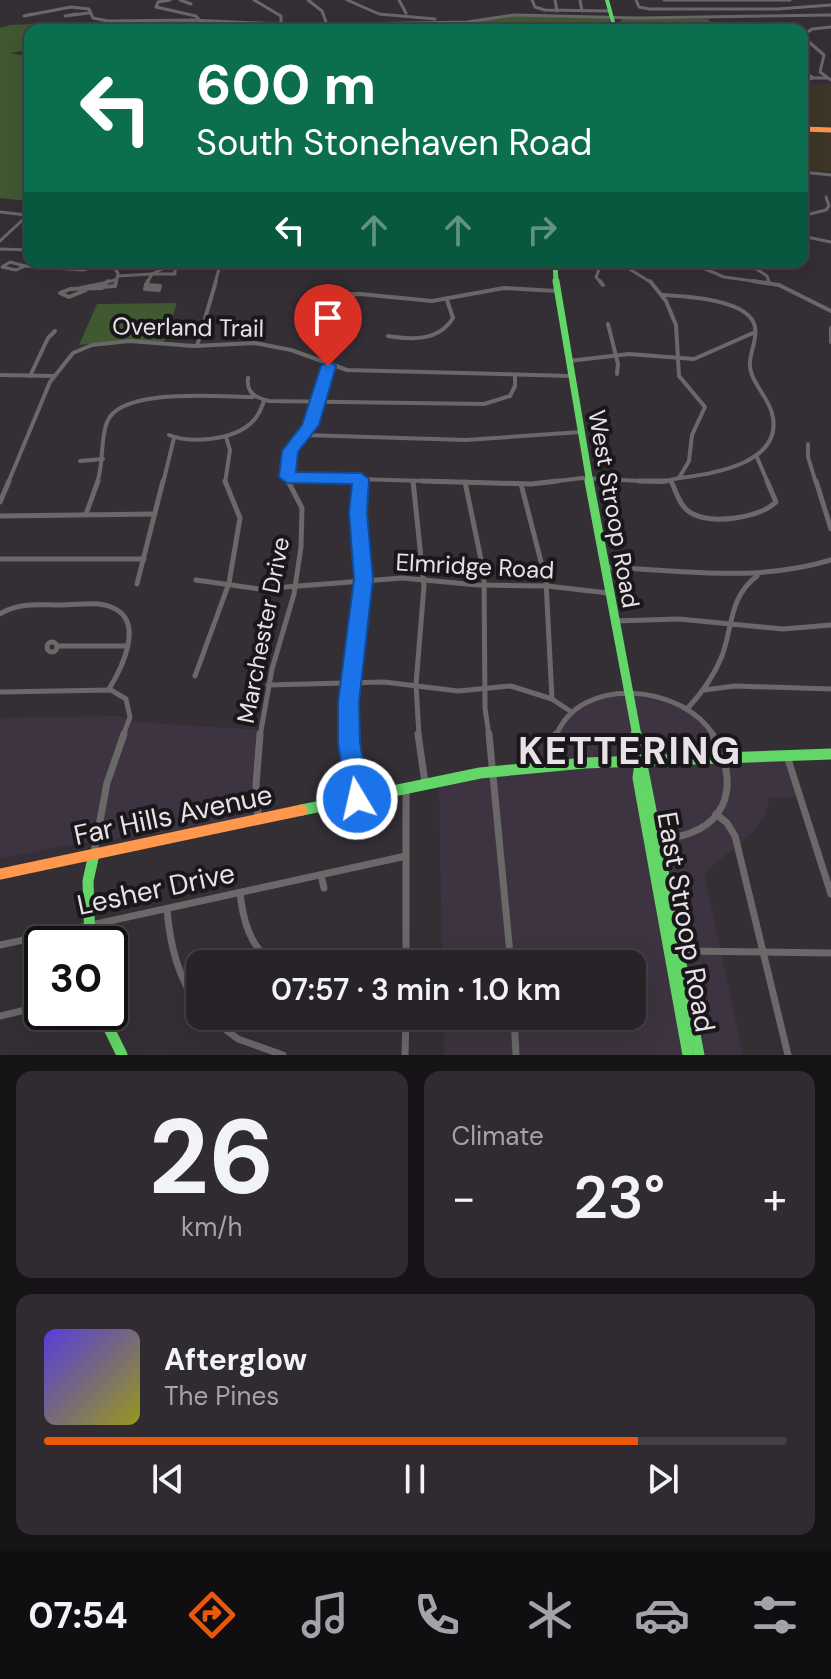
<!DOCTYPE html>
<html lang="en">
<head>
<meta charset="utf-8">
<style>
	:root { --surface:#272328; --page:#2f2b30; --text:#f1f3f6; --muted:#a4a4a8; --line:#434045; --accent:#ea580c }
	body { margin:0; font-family:"DM Sans",sans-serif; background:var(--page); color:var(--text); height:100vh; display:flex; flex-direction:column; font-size:30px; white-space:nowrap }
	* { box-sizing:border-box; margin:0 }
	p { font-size:26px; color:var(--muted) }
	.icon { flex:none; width:44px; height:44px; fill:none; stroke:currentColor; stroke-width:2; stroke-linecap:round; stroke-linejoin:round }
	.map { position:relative; height:1055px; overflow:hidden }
	.panel { display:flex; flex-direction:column; gap:16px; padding:16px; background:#151316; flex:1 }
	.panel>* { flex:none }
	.top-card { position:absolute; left:24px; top:24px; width:784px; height:244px; border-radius:16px; box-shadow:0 8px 32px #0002,0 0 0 2px var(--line); background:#0b6e4f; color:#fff; overflow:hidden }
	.speed { position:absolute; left:24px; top:926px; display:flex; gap:16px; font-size:40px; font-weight:700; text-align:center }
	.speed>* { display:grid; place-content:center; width:104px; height:104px; border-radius:50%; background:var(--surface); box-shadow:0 8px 32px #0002,0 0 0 2px var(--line); line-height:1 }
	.speed .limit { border:4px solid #111; border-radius:12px; background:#fff; color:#111 }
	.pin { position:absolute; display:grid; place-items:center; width:68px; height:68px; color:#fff; margin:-82px -34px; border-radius:50% 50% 50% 0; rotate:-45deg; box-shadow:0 0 8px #0007 }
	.pin .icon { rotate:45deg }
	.me { position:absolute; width:88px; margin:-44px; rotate:351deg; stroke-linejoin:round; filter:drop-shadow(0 0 6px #0008) }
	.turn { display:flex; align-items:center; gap:28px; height:168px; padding:0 40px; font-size:36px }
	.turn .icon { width:104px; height:104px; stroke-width:2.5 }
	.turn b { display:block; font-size:56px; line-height:68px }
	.lanes { display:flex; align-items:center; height:76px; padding:0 40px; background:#0003; justify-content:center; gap:40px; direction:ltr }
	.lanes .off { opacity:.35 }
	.big { font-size:60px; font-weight:600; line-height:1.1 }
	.panel .tile { flex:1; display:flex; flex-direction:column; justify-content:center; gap:12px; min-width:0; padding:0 28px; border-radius:16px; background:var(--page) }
	.panel .dial { align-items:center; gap:0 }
	.dial b { font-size:104px; line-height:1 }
	.song { display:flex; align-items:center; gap:24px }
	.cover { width:96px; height:96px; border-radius:12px; background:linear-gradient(135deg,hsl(250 70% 55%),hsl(60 70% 35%)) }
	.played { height:8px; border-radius:4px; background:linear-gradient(90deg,var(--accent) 80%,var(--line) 80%) }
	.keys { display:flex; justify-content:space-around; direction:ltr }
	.heat { display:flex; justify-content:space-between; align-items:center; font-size:44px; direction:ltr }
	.panel .tiles { flex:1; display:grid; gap:16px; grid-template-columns:1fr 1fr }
	.tile:last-child { grid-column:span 2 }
	.trip { position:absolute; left:186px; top:950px; width:460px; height:80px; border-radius:16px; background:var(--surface); box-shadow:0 8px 32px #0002,0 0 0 2px var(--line); font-weight:600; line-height:80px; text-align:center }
	.tabs { display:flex; height:128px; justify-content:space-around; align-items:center; background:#100e10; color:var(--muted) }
	.tabs .icon { width:56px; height:56px }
	.tabs .current { color:var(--accent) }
	.tabs b { font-size:36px; color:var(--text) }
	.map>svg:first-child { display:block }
	.built { fill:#3e3340 }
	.medical { fill:#3e3628 }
	.green { fill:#405931 }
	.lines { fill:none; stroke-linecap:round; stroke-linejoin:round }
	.street-far3 { stroke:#6a6869; stroke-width:3 }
	.street-far2 { stroke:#6a6869; stroke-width:4 }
	.street-far1 { stroke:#6a6869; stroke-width:5 }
	.street { stroke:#6a6869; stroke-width:7 }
	.fast-far4 { stroke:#63d668; stroke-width:4 }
	.fast-far3 { stroke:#63d668; stroke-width:5 }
	.fast-far2 { stroke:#63d668; stroke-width:7 }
	.fast-far1 { stroke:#63d668; stroke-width:9 }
	.fast { stroke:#63d668; stroke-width:11 }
	.slow-far1 { stroke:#ff974d; stroke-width:5 }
	.slow { stroke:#ff974d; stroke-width:11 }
	.route { fill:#1a73e8; stroke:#114b97; stroke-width:2 }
	.labels { text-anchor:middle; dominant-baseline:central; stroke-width:8; stroke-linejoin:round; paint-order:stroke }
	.street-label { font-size:24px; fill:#e8e2e8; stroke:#1a171b }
	.near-street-label { font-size:28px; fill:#e8e2e8; stroke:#1a171b }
	.near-district-label { font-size:38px; font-weight:bold; letter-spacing:2px; fill:#e8e2e8; stroke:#1a171b }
</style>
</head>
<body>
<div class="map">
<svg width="831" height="1055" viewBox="0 0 831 1055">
	<rect width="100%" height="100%" fill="#342f35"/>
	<g class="built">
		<path d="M610,694L656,696L697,716L726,758L786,755L801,797H770L764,818L750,835L704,873L743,1055H444L443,1016H632V964H442L439,781L526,767L521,734L552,741L570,711Z"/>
		<path d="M119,716L137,722L261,730L259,820L63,846L0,859V718Z"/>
	</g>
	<path class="medical" d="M831,84V171L802,170V85Z"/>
	<g class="green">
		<path d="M499,16L610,18L608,30H87L121,23L184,21L300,26L468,22Z"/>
		<path d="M622,19H708L713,26L710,30H615Z"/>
		<path d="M32,24L78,30H30V50L10,53L30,57V201H26L0,198V28L10,25Z"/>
		<path d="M177,303L164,342L122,340L79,345L97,304Z"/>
	</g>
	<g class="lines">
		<g class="street-far3">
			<path d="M170,0L158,2L156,7L196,16L200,21"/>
			<path d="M180,0L191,4"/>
			<path d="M254,0L281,16V25"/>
			<path d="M308,0L322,11L327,25"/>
			<path d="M347,0L379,14L435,19"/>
			<path d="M399,0L406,13"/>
			<path d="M532,0L535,7L545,10L610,11"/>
			<path d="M555,0L557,11"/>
			<path d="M580,0L582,11"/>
			<path d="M636,0L639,7L649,9H778L831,5"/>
			<path d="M664,0H790"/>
			<path d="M32,14L24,16L71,7L89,9L93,18L108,21L192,20L301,25L467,22L514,15L638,18L831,15"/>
			<path d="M76,14L65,16L89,13"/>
			<path d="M831,27L812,29L802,36L824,55L820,72L831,80"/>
			<path d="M802,71L814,78H827"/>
			<path d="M802,81L813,78"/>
			<path d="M802,172L831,175"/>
			<path d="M0,212L26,215"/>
			<path d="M802,216L826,210L829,206L826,197"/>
			<path d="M802,236L831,242"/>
			<path d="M0,241L30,213"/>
			<path d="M0,249L30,250"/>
			<path d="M10,262L25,266L16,270L2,267Z"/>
			<path d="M80,262L91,267L112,264"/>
			<path d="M110,262L118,273L116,283"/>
			<path d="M618,262L652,283"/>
			<path d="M689,262L724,277L767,283"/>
			<path d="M746,262L767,276L769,282"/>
			<path d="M25,266L83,270L91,267"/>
			<path d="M168,266L175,268V274H152Z"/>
			<path d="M118,276L152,274"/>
			<path d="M103,283L115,280"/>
			<path d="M147,283L152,274"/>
			<path d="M215,283L221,262"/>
			<path d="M601,283L596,277L602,262"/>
		</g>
		<g class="street-far2">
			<path d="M108,281L101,287L115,286L116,281"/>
			<path d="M600,281L603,285"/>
			<path d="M753,281L779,285L831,311"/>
			<path d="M146,285L160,286L159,290L145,289Z"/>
			<path d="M146,285L148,281"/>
			<path d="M81,288L101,284"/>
			<path d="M86,290L69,297L60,293L70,289L102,288"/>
			<path d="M356,294L334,303L325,299C336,294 348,294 360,294L432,301L504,288L557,291"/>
			<path d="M662,295C685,296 750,299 755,327C758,344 745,358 752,375C757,388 768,399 772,413C785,463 713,474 680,478"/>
			<path d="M608,324L618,364L617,374"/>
			<path d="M831,328V342"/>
			<path d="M388,336C412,340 439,341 453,318L447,300"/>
			<path d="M197,346L216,281"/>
			<path d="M569,361L629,354L694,359L753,333"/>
			<path d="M0,375L53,376"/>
			<path d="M30,376L48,338L55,331"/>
			<path d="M248,378C246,393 256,398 269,401L484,404L510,396L515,386V375"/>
			<path d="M169,435C191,444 233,440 251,423C258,417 261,409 264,401"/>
			<path d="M304,435L466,440L581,432"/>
			<path d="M808,444V457L816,483"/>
			<path d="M756,455L768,483"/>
			<path d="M80,461L103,459"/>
			<path d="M287,477L492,483"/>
			<path d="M8,483L50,382L73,353L92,345L129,341L194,346L255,343L291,350L347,370L571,376"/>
			<path d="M97,483C104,464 100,440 107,422C121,387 220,397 253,397"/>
			<path d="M163,483L174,438"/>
			<path d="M225,483L230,450L226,437"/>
			<path d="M288,483L292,447L310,425L328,366"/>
			<path d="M361,483V479"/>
			<path d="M541,483L582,478L662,482L679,478L689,461L692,435L705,407L679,376L676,325L666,301L650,281"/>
		</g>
		<g class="street-far1">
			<path d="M413,481L424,586L416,684L419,736"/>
			<path d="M422,481L531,484L558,481"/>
			<path d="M639,481H667"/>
			<path d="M671,481C676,491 680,507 691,513C712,525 759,518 776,502L767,481"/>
			<path d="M816,481L831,529"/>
			<path d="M465,482L484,574L485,708L489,736"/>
			<path d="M521,484L546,581L552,699L570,711"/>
			<path d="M0,502L9,481"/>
			<path d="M86,514L98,481"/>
			<path d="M0,516L155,514"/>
			<path d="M0,559H144"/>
			<path d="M604,567C681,570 756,583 831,560"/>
			<path d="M196,580L260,589L402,578L478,585L547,586L608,593"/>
			<path d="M137,584L163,481"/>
			<path d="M0,614C19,602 39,605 61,605C77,605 96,601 111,607C146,620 122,668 109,689"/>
			<path d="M614,621L679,619L783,629L831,625"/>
			<circle cx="52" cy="647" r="5"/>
			<path d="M58,646H126"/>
			<path d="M195,676L229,583L240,518L225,481"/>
			<path d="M268,685L384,682L458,691L511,686L552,699"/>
			<path d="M704,690L735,686L831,689"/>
			<path d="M0,692L111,690L126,699L130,717L123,736"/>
			<path d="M687,709C702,693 714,676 722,656C733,626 729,597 757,576"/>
			<path d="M260,736L272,669L294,594L301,547L302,508L288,481"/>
			<path d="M348,736L363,577L361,481"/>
			<path d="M556,736C580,674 683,684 714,736"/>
		</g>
		<g class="street">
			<path d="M348,734L351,769L357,798"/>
			<path d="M418,734L425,783"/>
			<path d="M489,734L511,964"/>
			<path d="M787,756L831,894"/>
			<path d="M551,765L556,734"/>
			<path d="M406,789V964"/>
			<path d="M716,814L727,823L735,836L788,1055"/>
			<path d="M258,819L256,785L260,734"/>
			<path d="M659,839C725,836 744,788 712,734"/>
			<path d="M94,853L107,783L124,734"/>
			<path d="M321,875L324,888"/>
			<path d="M240,893C243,921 250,945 272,964"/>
			<path d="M167,909C170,946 178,978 200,1008"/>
			<path d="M0,945L406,856"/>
			<path d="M680,951L831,953"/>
			<path d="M0,1016L42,1006"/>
			<path d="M208,1016L238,1039L283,1055"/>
			<path d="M514,1016L516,1055"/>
			<path d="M405,1055L406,1016"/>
		</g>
		<path class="fast-far4" d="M607,0L613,22L610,30"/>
		<path class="fast-far3" d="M555,262L556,283"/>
		<path class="fast-far2" d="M556,281L590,483"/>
		<path class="fast-far1" d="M589,481L637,736"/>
		<g class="fast">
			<path d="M636,734L699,1055"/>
			<path d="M640,763L638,778L688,1055"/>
			<path d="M302,810L480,773L585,763L831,754"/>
			<path d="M90,944L88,881L94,854"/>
			<path d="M101,1012L122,1055"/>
		</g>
		<path class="slow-far1" d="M802,129L831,130"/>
		<path class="slow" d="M0,874L302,810"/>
	</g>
	<path class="route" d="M328,361L336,366L319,425L298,452L296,472L361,473L369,479L367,513L373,579L359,702L360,742L369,799L366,806L357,809L349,806L346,799L338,742V702L354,579L349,513L352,484L287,483L279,477L282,451L302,425L321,366Z"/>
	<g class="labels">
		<g class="street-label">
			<text transform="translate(188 327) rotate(1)">Overland Trail</text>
			<text transform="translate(614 509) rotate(80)">West Stroop Road</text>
			<text transform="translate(475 566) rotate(3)">Elmridge Road</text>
			<text transform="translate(263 630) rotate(-79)">Marchester Drive</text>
		</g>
		<g class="near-street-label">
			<text transform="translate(173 815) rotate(-12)">Far Hills Avenue</text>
			<text transform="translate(156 889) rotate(-12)">Lesher Drive</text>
			<text transform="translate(686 922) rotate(80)">East Stroop Road</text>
		</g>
		<g class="near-district-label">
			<text x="630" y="751">KETTERING</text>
		</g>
	</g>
</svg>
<div class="speed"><div class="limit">30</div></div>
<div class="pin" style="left:328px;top:366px;background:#d93025"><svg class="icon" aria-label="arrive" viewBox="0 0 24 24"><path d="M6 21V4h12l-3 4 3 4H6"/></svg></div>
<svg class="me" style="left:357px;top:799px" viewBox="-20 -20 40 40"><circle r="17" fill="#1a73e8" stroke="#fff" stroke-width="3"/><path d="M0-11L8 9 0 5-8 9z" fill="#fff"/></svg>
<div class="trip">07:57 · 3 min · 1.0 km</div>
<div class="top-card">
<div class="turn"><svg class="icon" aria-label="left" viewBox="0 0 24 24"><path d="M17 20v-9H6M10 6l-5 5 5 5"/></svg><div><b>600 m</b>South Stonehaven Road</div></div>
<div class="lanes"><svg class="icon" aria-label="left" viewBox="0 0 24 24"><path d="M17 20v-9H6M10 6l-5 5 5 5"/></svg><svg class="icon off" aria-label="ahead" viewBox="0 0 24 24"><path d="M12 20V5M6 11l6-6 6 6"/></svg><svg class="icon off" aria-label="ahead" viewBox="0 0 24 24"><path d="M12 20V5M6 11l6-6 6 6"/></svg><svg class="icon off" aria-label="right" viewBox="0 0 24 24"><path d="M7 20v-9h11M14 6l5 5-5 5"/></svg></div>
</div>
</div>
<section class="panel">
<div class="tiles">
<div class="tile dial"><b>26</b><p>km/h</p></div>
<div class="tile"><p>Climate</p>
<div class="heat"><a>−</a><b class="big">23°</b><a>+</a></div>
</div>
<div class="tile">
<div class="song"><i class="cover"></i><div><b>Afterglow</b><p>The Pines</p></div></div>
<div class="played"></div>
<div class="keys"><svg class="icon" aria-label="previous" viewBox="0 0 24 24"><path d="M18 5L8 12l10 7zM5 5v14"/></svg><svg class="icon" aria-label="pause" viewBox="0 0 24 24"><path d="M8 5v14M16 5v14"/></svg><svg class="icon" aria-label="next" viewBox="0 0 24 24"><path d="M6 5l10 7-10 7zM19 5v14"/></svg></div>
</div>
</div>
</section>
<nav class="tabs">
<b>07:54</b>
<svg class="icon current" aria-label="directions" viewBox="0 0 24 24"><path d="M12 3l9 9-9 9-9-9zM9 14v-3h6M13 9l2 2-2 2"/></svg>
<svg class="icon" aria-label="music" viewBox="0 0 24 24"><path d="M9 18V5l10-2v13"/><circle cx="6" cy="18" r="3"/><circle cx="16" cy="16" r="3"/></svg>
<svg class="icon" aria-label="phone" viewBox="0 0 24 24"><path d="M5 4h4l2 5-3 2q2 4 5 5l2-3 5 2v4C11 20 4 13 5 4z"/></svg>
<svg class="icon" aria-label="climate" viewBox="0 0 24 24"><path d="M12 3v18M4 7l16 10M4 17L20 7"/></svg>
<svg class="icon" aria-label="car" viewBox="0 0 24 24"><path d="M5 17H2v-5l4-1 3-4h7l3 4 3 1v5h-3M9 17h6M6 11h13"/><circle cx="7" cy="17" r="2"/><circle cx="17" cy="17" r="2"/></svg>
<svg class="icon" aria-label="filters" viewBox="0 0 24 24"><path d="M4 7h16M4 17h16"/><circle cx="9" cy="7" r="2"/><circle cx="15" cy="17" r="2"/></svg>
</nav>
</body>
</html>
